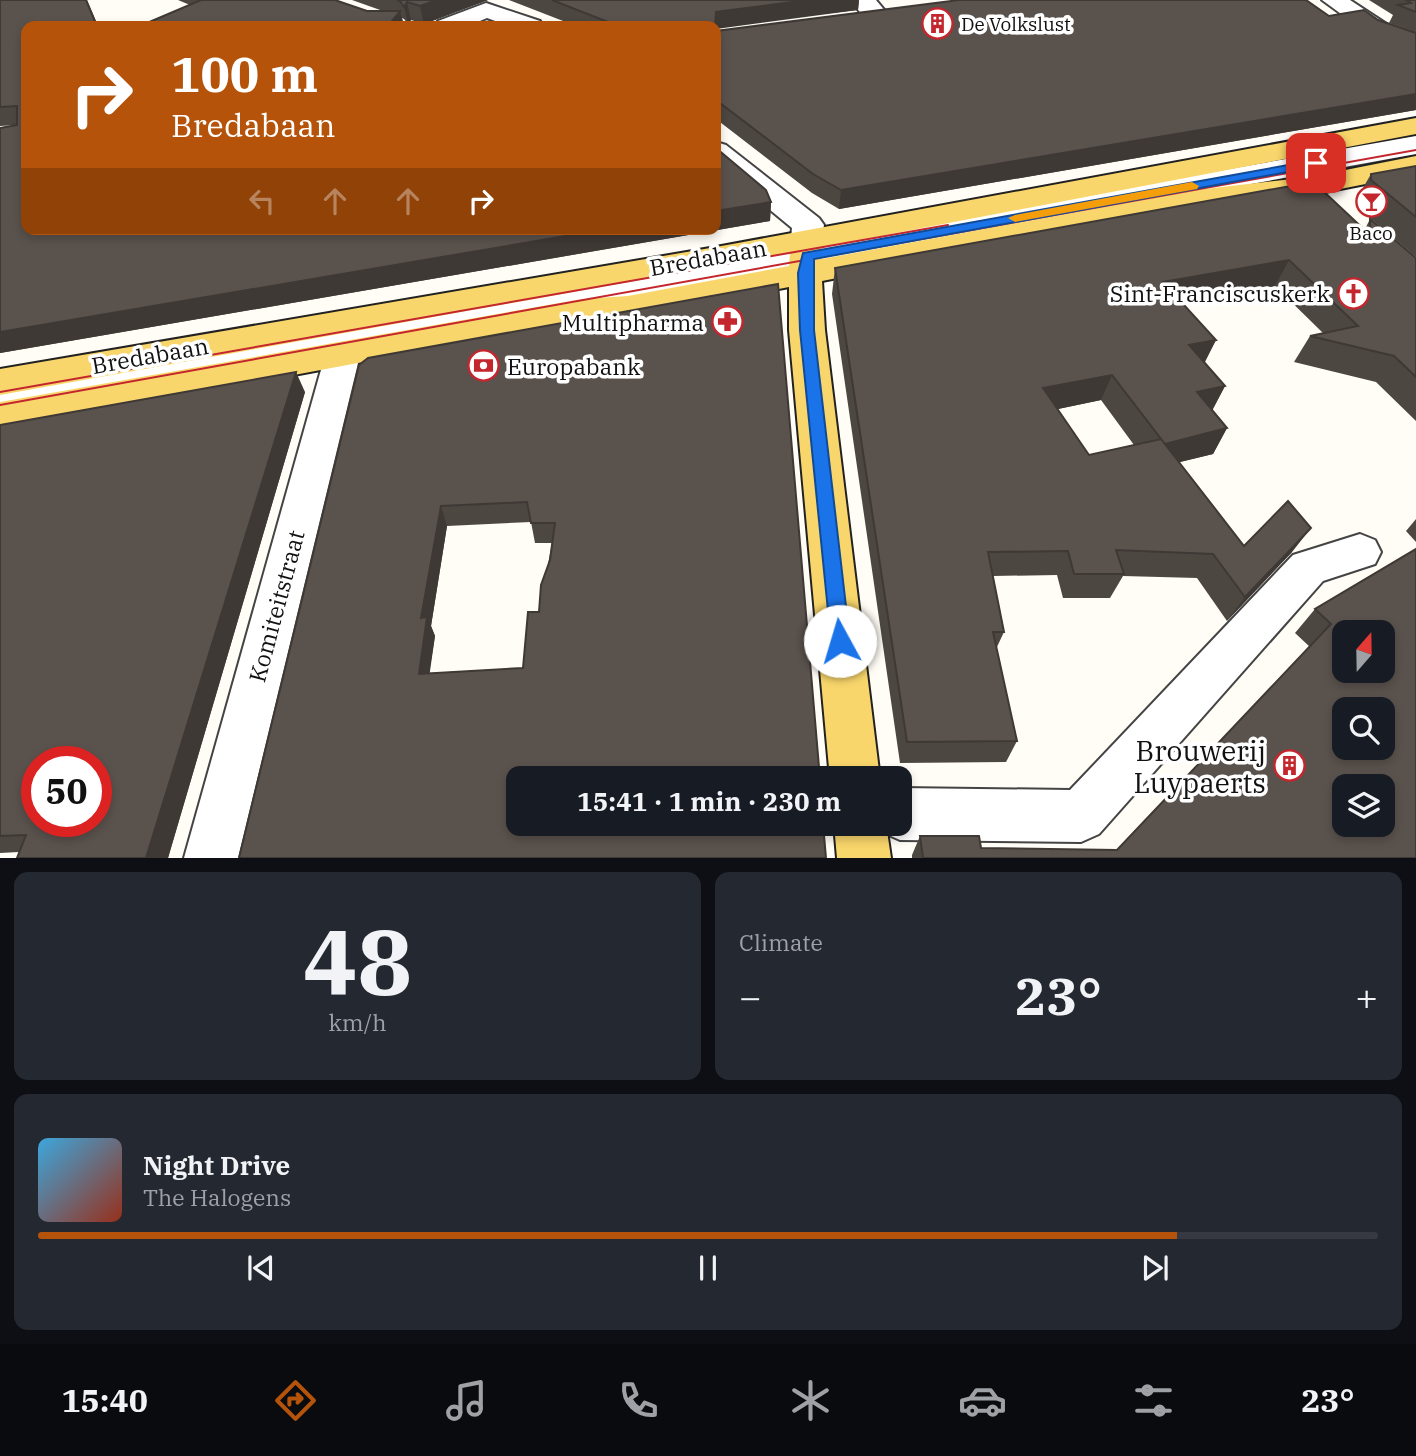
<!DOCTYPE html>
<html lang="en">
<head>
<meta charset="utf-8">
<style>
	:root { --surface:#171b24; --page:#242831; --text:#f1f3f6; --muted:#9ea1a6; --line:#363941; --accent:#b45309 }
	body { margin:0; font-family:"IBM Plex Serif",serif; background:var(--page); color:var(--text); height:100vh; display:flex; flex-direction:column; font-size:26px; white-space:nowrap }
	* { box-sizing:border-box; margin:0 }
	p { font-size:23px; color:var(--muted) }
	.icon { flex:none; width:38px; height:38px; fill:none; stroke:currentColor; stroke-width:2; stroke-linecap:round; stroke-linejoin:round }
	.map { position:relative; height:858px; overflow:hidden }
	.side { display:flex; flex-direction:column; gap:14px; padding:14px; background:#0d0f14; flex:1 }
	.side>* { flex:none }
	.guide { position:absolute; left:21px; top:21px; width:700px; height:214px; border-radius:14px; box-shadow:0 4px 10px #0003; background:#b45309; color:#fff; overflow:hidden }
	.needle { width:46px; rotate:20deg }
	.tools { position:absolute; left:1332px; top:620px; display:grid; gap:14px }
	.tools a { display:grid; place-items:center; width:63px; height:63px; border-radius:14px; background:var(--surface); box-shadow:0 4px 10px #0003; font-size:35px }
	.speed { position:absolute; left:21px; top:746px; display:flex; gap:14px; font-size:35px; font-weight:700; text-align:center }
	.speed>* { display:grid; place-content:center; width:91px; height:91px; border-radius:50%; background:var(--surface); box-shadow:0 4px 10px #0003; line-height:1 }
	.speed .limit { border:10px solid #d22; background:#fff; color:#111 }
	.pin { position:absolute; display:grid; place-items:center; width:60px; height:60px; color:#fff; margin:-30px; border-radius:14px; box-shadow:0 4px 10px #0006 }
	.me { position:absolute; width:77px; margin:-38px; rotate:354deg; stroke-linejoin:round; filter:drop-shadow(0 0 5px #0008) }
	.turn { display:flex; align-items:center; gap:24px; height:147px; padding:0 35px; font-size:32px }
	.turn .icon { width:91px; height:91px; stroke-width:2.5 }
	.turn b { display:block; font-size:49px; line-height:60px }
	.lanes { display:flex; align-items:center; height:66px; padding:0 35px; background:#0003; justify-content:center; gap:35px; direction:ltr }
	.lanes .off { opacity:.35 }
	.big { font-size:52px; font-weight:700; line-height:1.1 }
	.side .widget { flex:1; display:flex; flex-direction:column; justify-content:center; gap:10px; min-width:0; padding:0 24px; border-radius:14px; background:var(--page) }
	.side .dial { align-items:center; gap:0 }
	.dial b { font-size:91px; line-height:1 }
	.song { display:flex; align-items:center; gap:21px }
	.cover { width:84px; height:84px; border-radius:10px; background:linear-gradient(135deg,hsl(200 70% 55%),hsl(10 70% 35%)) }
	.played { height:7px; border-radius:4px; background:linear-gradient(90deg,var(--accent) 85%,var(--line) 85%) }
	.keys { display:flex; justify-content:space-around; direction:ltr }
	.heat { display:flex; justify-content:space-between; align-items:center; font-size:38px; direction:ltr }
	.side .tiles { flex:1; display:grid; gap:14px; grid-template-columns:1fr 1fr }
	.widget:last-child { grid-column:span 2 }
	.trip { position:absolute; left:506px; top:766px; width:406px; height:70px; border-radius:14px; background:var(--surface); box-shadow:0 4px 10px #0003; font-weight:700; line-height:70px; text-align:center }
	.tabs { display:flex; height:112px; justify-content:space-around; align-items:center; background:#090b0e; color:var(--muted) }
	.tabs .icon { width:49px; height:49px }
	.tabs .current { color:var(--accent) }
	.tabs b { font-size:32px; color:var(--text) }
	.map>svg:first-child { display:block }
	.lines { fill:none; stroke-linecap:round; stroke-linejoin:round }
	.minor-casing { stroke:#444; stroke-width:4 }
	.major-casing { stroke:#222; stroke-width:4 }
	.minor { fill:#fff; fill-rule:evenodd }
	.major { fill:#f9d66b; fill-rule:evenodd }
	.tram { stroke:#c4262e; stroke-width:2 }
	.wall { fill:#4d4742; fill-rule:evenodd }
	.shaded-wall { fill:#3f3936 }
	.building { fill:#5a524d; stroke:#3f3936; stroke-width:2; fill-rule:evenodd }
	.route { fill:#1a73e8; stroke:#114b97; stroke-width:2 }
	.slow { fill:#f59e0b }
	.labels { text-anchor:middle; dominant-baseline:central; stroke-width:7; stroke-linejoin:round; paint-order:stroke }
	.far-poi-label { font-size:19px; fill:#111; stroke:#fff; text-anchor:start }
	.street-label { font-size:23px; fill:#111; stroke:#fff }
	.poi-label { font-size:23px; fill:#111; stroke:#fff; text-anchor:end }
	.near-poi-label { font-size:28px; fill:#111; stroke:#fff; text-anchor:end }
</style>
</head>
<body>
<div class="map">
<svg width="1416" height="858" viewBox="0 0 1416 858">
	<rect width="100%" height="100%" fill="#fffdf5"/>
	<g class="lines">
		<defs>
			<g id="minor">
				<path d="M851,0H876L891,18L888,23C870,28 861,14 851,0Z"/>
				<path d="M1322,0H1350L1388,25L1416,35V51L1370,35Z"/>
				<path d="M486,3L540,21L543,26H509L487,18L468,26H435L438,21Z"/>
				<path d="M1416,136V154L355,347L360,355L238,858H184L326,352L0,412V384L796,245L791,238L792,228L716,165V142L726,145L819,218L824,225L821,241Z"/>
				<path d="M1360,534L1375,540L1381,552L1375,564L1323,581L1099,834L1081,842L900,840L882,832L878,824H900V788L1070,790L1293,555Z"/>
			</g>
			<g id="major">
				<path d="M1416,118V134L823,247L822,259L1196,190L1310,177L1416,156V174L1310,195L1196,208L822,281L825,330L880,779H830L789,330V287L628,318L582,321L0,430V402L582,299L628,296L789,266L790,253L0,395V369L716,247Z"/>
				<path d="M834,824H886L891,858H837Z"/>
			</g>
		</defs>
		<use href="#minor" class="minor-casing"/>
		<use href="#major" class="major-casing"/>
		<use href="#minor" class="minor"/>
		<use href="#major" class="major"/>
		<g class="tram">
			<path d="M0,392L948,225"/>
			<path d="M0,405L1416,150"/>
		</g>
	</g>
	<g class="wall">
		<path d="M0,0H87L98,26H26V229L771,202L770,221L0,353L17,125L0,126Z"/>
		<path d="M178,0H335L367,11H383L352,0H488L424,24L411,20L408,24L404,19L402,18L404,26L190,5Z"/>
		<path d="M509,0H859L858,10L716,26H576Z"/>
		<path d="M1369,0H1416V110L839,209L812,193L716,119V31L1329,16L1378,20L1415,32L1389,23L1393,15Z"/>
		<path d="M1416,166V257L1356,206V200L1371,174Z"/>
		<path d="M1302,190L1365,229L1370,219L1416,258V421L1376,382L1294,362L1310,336L1323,333L1275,286L1182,303L1216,340L1204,362L1225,386L1212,411L1227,428L1213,454L1179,462L1244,546L1292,552L1227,621L1197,578L1123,576L1110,598H1063L1057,575L993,576L1004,632L996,649L1017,741L1006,762L900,763L832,294L835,268ZM1101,400L1134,445L1089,455L1058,409Z"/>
		<path d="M778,284L826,858H239L359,365ZM531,522L535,543H552L539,612L523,668L429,673L435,636L431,626L447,526Z"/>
		<path d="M305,392L168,858H17L19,852L0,853V425Z"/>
		<path d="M1416,519V542L1406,531Z"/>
		<path d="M1416,549V858H912V855L920,836L981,848L1117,850L1310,647L1295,633L1315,609Z"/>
	</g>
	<g class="shaded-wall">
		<path d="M437,0H488L424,24L420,6Z"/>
		<path d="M807,0H859L858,10L716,29V26H715L716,12Z"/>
		<path d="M407,2L411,20L408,24L404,7Z"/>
		<path d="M400,11L404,26H388Z"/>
		<path d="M1416,94V110L839,209L841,190Z"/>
		<path d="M771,202L770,221L0,353V332L607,229H716V211Z"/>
		<path d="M1289,260L1275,286L1152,308L1163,282Z"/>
		<path d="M1216,340L1203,366L1189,345Z"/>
		<path d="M296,372L305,392L168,858H146Z"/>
		<path d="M1112,375L1101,400L1034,414L1043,388Z"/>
		<path d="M1225,386L1211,412L1197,392Z"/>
		<path d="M1227,428L1213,454L1152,469L1165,444Z"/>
		<path d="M441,506L447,526L431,626L435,636L427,692L419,674L421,618Z"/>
		<path d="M1311,528L1292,552L1227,621L1245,597Z"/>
	</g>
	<g class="building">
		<path d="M0,0H86L97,26H26V229H607L0,332V128L17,125V106L0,107Z"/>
		<path d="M201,0H335L367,11H400L388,26H140Z"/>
		<path d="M397,0H437L420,6L407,2L404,7L400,1Z"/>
		<path d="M552,0H807L716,12L715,26H618Z"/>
		<path d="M959,0H1306L1329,16L1364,10L1378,20L1416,33V94L841,190L813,174L716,100V31Z"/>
		<path d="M1406,0H1416V12L1398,5L1411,3Z"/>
		<path d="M716,148L766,190L771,202L716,211Z"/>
		<path d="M1416,166V217L1371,180V174Z"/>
		<path d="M1296,185L1302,190L1321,189L1370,235V219L1416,258V377L1394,356L1310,336L1358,326L1289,260L1163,282L1216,340L1189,345L1225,386L1197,392L1227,428L1165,444L1112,375L1043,388L1089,455L1161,439L1244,546L1288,501L1311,528L1245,597L1213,554L1116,550L1124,574H1074L1068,551L988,552L1004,632H993L1017,741L907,742L835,268Z"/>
		<path d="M778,284L820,779H518V824H823L826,858H239L359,365L368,358ZM527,502L531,523H555L550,560L541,585L539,612H528L523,668L419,674L427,617L421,618L441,506Z"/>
		<path d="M296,372L146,858H17L26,835L0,836V425ZM37,761H96V821H37Z"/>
		<path d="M1416,549V858H923L920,836H979L981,848L1117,850L1331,624L1315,609ZM1344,632H1382V670H1344ZM1344,709H1382V747H1344ZM1344,786H1382V824H1344Z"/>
	</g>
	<path class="route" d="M1316,160L1322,163L1320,166L814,259V330L850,641L847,647L840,649L833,647L831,641L800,330L798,273L803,253Z"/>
	<path class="slow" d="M1192,182L1199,186L1197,189L1015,222L1008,218L1015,215Z"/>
	<defs>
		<symbol id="building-ring" viewBox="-11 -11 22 22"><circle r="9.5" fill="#fff" stroke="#c4262e" stroke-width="1.5"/><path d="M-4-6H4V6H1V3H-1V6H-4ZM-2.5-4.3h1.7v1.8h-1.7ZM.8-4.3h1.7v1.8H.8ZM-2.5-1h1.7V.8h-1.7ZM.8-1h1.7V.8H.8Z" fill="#c4262e"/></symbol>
		<symbol id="bar-ring" viewBox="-11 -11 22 22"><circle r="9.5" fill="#fff" stroke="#c4262e" stroke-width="1.5"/><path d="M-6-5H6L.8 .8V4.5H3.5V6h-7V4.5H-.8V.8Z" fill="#c4262e"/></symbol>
		<symbol id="church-ring" viewBox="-11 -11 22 22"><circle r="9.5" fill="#fff" stroke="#c4262e" stroke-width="1.5"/><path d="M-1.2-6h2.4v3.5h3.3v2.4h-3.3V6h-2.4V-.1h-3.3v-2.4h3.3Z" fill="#c4262e"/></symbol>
		<symbol id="pharmacy-ring" viewBox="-11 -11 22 22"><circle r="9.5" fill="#fff" stroke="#c4262e" stroke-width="1.5"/><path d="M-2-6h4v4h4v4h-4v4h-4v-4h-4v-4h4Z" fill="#c4262e"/></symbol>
		<symbol id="bank-ring" viewBox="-11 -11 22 22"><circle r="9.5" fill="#fff" stroke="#c4262e" stroke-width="1.5"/><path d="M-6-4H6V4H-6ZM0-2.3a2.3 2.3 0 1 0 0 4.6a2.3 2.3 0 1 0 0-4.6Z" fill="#c4262e"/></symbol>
	</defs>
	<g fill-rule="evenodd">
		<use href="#building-ring" x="920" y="6" width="35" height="35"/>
		<use href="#bar-ring" x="1354" y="184" width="35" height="35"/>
		<use href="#church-ring" x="1336" y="276" width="35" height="35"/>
		<use href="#pharmacy-ring" x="710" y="304" width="35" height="35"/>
		<use href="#bank-ring" x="466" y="348" width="35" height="35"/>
		<use href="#building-ring" x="1272" y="748" width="35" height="35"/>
	</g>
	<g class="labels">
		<g class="far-poi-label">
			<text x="961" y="24">De Volkslust</text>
			<text x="1371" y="233" text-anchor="middle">Baco</text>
		</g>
		<g class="street-label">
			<text transform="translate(708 257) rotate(-10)">Bredabaan</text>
			<text transform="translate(150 355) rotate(-10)">Bredabaan</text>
			<text transform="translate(276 606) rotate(-75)">Komiteitstraat</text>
		</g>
		<g class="poi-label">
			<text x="1330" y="293">Sint-Franciscuskerk</text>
			<text x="704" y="322">Multipharma</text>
			<text x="507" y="366" text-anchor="start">Europabank</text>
		</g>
		<g class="near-poi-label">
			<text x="1266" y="750">Brouwerij<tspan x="1266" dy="32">Luypaerts</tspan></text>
		</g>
	</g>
</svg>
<div class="tools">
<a><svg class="needle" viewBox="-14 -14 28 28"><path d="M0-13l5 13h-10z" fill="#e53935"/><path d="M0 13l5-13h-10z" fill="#9ea1a6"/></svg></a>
<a><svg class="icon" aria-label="search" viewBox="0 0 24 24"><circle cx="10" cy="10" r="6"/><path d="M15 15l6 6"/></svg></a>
<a><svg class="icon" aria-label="layers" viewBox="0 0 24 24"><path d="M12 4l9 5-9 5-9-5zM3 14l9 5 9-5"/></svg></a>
</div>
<div class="speed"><div class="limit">50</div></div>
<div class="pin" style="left:1316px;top:163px;background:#d93025"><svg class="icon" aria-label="arrive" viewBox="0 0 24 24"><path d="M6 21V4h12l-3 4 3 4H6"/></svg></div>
<svg class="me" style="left:840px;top:641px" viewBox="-20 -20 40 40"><circle r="19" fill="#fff"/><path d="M0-13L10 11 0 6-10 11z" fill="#1a73e8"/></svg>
<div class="trip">15:41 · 1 min · 230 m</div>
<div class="guide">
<div class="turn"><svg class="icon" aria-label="right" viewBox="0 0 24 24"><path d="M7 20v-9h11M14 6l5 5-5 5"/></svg><div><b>100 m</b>Bredabaan</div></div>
<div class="lanes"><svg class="icon off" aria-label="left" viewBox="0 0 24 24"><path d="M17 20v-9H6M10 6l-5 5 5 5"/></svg><svg class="icon off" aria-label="ahead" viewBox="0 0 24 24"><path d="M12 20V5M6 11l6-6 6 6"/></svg><svg class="icon off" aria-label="ahead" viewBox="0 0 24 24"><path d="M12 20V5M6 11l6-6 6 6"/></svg><svg class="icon" aria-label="right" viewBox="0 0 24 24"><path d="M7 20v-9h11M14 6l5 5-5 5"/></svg></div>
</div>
</div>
<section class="side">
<div class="tiles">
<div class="widget dial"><b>48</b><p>km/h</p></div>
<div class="widget"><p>Climate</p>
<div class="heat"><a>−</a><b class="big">23°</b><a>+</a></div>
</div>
<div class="widget">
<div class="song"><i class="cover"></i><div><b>Night Drive</b><p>The Halogens</p></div></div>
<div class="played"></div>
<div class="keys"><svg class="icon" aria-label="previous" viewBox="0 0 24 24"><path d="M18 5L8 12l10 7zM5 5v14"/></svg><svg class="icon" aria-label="pause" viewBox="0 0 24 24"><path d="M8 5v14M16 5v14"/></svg><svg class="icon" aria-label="next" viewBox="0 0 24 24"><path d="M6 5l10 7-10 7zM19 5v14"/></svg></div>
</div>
</div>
</section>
<nav class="tabs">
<b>15:40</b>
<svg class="icon current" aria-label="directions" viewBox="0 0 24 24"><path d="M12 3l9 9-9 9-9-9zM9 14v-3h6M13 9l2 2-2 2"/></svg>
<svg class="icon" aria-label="music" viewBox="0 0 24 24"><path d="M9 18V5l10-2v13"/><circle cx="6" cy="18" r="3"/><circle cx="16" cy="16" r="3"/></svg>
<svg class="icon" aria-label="phone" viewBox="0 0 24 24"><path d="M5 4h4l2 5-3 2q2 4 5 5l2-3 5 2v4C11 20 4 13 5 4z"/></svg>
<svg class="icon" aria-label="climate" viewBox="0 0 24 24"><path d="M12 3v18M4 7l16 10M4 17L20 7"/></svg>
<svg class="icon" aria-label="car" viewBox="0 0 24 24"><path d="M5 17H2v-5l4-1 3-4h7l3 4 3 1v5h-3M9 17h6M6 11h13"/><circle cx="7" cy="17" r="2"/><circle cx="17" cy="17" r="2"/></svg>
<svg class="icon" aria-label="filters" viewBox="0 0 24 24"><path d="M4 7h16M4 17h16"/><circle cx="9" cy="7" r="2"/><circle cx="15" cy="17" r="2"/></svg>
<b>23°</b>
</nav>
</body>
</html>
